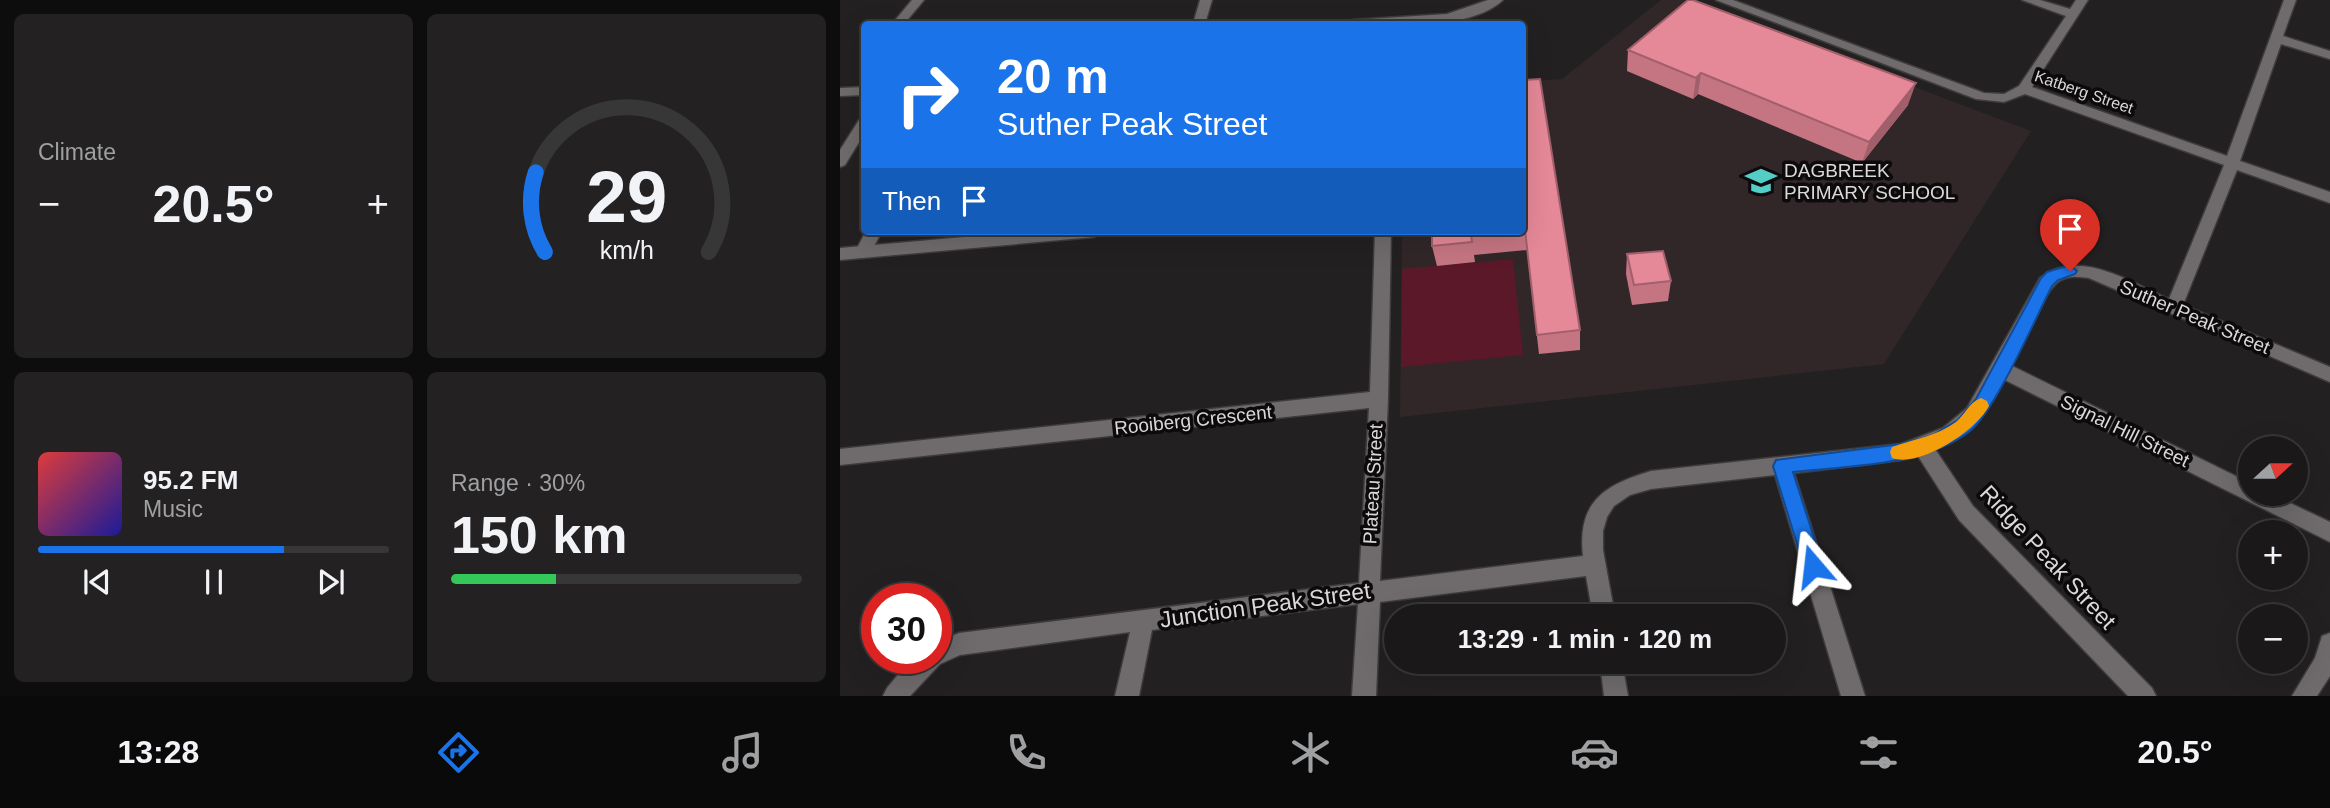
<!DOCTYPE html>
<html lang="en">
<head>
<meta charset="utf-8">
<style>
	:root { --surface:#1a1819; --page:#232122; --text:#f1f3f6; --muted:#9fa0a2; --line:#383738; --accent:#1a73e8 }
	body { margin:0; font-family:Arial,sans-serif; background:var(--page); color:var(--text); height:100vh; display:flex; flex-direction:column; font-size:26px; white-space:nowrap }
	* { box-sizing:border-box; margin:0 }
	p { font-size:23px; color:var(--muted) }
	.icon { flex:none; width:38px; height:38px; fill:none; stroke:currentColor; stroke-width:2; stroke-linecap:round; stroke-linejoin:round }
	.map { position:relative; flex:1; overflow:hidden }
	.panel { display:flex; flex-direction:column; gap:14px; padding:14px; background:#0e0d0e; width:840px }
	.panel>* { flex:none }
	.guide { position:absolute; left:21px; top:21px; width:665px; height:214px; border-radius:7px; box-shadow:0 7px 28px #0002,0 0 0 2px var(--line); background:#1a73e8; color:#fff; overflow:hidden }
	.needle { width:46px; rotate:69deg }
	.tools { position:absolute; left:1398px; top:436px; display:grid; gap:14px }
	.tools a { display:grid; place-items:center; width:70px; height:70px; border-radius:50%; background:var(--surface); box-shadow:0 7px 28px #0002,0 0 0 2px var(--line); font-size:35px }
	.speed { position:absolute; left:21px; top:583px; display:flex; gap:14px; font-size:35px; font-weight:700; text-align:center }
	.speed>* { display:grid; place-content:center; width:91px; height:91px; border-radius:50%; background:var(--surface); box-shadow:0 7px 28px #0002,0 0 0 2px var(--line); line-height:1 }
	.speed .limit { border:10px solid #d22; background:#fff; color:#111 }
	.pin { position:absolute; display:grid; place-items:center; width:60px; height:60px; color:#fff; margin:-72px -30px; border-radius:50% 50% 50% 0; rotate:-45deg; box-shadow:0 0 7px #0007 }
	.pin .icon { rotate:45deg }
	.me { position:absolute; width:77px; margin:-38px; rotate:343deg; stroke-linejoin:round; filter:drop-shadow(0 0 5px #0008) }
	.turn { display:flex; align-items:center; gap:24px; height:147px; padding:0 21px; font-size:32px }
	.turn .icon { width:91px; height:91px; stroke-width:2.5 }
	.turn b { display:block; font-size:49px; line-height:60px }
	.then { display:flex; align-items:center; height:66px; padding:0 21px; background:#0003; gap:14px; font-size:26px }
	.big { font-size:52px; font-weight:700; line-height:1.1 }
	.panel .widget { flex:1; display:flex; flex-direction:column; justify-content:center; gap:10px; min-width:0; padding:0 24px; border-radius:10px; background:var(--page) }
	.panel .dial { align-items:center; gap:0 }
	.dial svg { height:182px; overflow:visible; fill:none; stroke:var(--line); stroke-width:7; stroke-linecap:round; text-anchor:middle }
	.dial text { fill:var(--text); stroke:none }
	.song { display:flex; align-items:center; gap:21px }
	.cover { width:84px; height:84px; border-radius:10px; background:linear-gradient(135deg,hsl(0 70% 55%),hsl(240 70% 35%)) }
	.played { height:7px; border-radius:4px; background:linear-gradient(90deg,var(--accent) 70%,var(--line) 70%) }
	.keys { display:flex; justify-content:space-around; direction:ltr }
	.heat { display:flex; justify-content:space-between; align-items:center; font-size:38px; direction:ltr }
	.charge { height:10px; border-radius:5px; background:linear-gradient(90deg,#34c759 30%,var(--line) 0) }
	.panel .tiles { flex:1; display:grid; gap:14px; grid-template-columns:repeat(2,1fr) }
	.trip { position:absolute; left:544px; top:604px; width:402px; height:70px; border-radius:35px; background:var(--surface); box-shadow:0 7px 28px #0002,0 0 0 2px var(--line); font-weight:700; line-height:70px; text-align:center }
	.menu { display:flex; height:112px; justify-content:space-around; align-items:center; background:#0a0a0a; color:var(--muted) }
	.menu .icon { width:49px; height:49px }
	.menu .selected { color:var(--accent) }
	.menu b { font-size:32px; color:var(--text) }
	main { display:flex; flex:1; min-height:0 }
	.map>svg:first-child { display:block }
	.built { fill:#312729 }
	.green { fill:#5a1828 }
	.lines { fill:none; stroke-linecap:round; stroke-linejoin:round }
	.service-casing { stroke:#3e3b3b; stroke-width:3 }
	.minor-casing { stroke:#3e3b3b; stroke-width:3 }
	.service { fill:#6f6b6c; fill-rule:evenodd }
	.minor { fill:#6f6b6c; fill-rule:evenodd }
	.wall { fill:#c57582 }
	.shaded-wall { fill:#a05f6a }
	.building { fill:#e58897; stroke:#a05f6a; stroke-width:2 }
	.route { fill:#1a73e8; stroke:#114b97; stroke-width:2 }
	.slow { fill:#f59e0b }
	.labels { text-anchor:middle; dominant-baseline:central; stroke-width:7; stroke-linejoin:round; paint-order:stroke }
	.far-street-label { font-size:16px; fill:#dad8d8; stroke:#0c0a0b }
	.poi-label { font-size:19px; fill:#dad8d8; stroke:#0c0a0b; text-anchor:start }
	.street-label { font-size:19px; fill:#dad8d8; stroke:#0c0a0b }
	.near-street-label { font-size:23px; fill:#dad8d8; stroke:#0c0a0b }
</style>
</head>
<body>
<main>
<section class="panel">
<div class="tiles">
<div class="widget"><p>Climate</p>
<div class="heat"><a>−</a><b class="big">20.5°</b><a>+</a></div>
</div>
<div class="widget dial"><svg viewBox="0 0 100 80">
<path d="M14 69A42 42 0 1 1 86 69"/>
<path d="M14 69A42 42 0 0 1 10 34" stroke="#1a73e8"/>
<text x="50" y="56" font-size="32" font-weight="700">29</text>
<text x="50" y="72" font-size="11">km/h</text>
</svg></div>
<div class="widget">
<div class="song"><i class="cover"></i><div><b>95.2 FM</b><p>Music</p></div></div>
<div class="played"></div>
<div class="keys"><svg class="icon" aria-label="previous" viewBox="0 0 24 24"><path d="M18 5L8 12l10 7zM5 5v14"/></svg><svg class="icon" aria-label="pause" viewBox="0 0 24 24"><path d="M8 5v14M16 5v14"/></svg><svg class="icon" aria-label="next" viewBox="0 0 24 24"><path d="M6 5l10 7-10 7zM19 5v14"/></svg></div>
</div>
<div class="widget"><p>Range · 30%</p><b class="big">150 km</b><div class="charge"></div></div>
</div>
</section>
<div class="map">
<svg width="1490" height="696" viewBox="0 0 1490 696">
	<rect width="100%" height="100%" fill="#232021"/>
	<path class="built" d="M821,0H844L1191,131L1044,364L560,417L562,231H682L683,82L722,79Z"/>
	<path class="green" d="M673,259L683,355L561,367L562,269Z"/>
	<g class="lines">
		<defs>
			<g id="service">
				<path d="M72,0H84L64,24H52Z"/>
				<path d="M24,87V95L0,96V88Z"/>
				<path d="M24,119V134L5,165L0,167V150L19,120Z"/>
				<path d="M26,231H42L29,256L23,258L15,252Z"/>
			</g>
			<g id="minor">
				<path d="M360,0H372L365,24H353Z"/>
				<path d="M648,0H663C632,30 546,28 506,24L512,20L607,14Z"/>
				<path d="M876,0H893L1144,93L1164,94L1179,86L1226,16L1182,0H1200L1230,9L1236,0H1248L1192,87L1387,156L1444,0H1456L1443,36L1490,51V59L1441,44L1400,161L1490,192V203L1397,170L1343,305L1490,367V382L1249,278C1240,277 1230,275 1221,280C1206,287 1179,347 1170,365L1410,483V494H1431L1490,522V542L1163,379C1144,414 1134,434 1095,449L1133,506L1312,688L1316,696H1288L1119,520L1078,456L1061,460L954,473L1025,696H1001L935,475L811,489L790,495L774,506L767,517L763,531V550L775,616H753L746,576L540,602L536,696H512L518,604L312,630L299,696H275L290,632L120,655L100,664L70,696H43L47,688L71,659L96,658V643L119,633L519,583L529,408L0,465V449L530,392L535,231H551L548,399L540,581L743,556C737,502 764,485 811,471L1061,444L1103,428L1127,408L1200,278C1239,247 1291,283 1329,299L1384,165L1185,94L1164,102L1136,99Z"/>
				<path d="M192,231H262L254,237L0,260V248Z"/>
				<path d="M1490,633V676L1477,696H1452L1475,658L1482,636Z"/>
				<path d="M760,662H782L788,696H764Z"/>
			</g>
		</defs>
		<use href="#service" class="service-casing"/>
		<use href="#minor" class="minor-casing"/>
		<use href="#service" class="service"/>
		<use href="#minor" class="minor"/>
	</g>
	<g class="wall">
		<path d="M788,50L1068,105L1022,163L858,94L853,99L787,71Z"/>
		<path d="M682,80L740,330V350L699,354L687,250L634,255L635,262L597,266L592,246V231H682Z"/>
		<path d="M787,254L831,281L828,301L792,305L786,274Z"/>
	</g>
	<g class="shaded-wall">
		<path d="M861,73L858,94L853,99L856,78Z"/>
		<path d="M1076,83L1068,105L1022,163L1029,142Z"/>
	</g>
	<g class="building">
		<path d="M848,0H853L1076,83L1029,142L861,73L856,78L788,50Z"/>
		<path d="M700,79L740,330L697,335L685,230H682V80Z"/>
		<path d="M592,231H674L631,235L632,242L592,246Z"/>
		<path d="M823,251L831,281L794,285L787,254Z"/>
	</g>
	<path class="route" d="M1230,265L1237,271L1235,274L1218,280L1212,286C1195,319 1155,411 1130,431C1086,466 1007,466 953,472L983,566L980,573L973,576L966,573L933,466L936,460L1061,444L1093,435L1118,420L1136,399L1201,278L1207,272Z"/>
	<path class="slow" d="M1141,398L1147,401L1149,406C1137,430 1080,468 1052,458L1050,452L1052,447C1074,439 1097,436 1116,422C1125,415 1129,402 1141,398Z"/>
	<defs>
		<symbol id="school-bare" viewBox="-9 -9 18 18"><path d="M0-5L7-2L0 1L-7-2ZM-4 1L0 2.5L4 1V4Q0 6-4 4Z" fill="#54cdc7" stroke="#0c0a0b" stroke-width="2.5" paint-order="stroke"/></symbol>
	</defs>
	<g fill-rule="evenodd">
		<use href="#school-bare" x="899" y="159" width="44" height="44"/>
	</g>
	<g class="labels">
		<g class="far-street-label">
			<text transform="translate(1244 92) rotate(19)">Katberg Street</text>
		</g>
		<g class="poi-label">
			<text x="944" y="170">DAGBREEK<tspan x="944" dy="22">PRIMARY SCHOOL</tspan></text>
		</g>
		<g class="street-label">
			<text transform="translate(1355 317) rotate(23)">Suther Peak Street</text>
			<text transform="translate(353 420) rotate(-6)">Rooiberg Crescent</text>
			<text transform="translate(1285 431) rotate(26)">Signal Hill Street</text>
			<text transform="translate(533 484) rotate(-87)">Plateau Street</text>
		</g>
		<g class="near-street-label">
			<text transform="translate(1208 557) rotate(47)">Ridge Peak Street</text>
			<text transform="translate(425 605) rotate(-8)">Junction Peak Street</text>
		</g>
	</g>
</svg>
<div class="tools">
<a><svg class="needle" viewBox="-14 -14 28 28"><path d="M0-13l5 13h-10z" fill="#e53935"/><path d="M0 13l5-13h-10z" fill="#9fa0a2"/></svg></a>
<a>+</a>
<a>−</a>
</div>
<div class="speed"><div class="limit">30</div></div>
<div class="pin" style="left:1230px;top:271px;background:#d93025"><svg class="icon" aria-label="arrive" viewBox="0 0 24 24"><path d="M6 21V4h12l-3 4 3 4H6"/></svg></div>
<svg class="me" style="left:973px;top:566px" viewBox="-20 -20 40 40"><path d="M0-17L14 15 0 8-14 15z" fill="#1a73e8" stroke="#fff" stroke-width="4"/></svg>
<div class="trip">13:29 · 1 min · 120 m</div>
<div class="guide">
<div class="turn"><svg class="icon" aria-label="right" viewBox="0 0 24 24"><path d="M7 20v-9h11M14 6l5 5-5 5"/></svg><div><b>20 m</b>Suther Peak Street</div></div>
<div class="then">Then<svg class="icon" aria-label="arrive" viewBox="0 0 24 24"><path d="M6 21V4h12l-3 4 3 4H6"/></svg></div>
</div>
</div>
</main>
<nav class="menu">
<b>13:28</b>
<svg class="icon selected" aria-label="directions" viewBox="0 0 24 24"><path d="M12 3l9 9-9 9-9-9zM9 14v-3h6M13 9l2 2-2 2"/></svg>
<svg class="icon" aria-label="music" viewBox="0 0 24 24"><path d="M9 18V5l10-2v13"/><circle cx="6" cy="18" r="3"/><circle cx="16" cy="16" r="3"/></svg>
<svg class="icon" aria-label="phone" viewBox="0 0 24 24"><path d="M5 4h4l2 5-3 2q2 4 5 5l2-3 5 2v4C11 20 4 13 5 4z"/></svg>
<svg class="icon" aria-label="climate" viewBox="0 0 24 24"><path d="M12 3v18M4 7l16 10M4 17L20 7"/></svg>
<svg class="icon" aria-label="car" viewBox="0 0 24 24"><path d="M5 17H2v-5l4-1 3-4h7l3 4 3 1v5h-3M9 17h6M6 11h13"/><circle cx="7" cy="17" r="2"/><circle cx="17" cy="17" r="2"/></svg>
<svg class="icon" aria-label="filters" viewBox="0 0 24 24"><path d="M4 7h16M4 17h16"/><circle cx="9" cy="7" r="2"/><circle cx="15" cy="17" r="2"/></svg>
<b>20.5°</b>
</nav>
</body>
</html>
